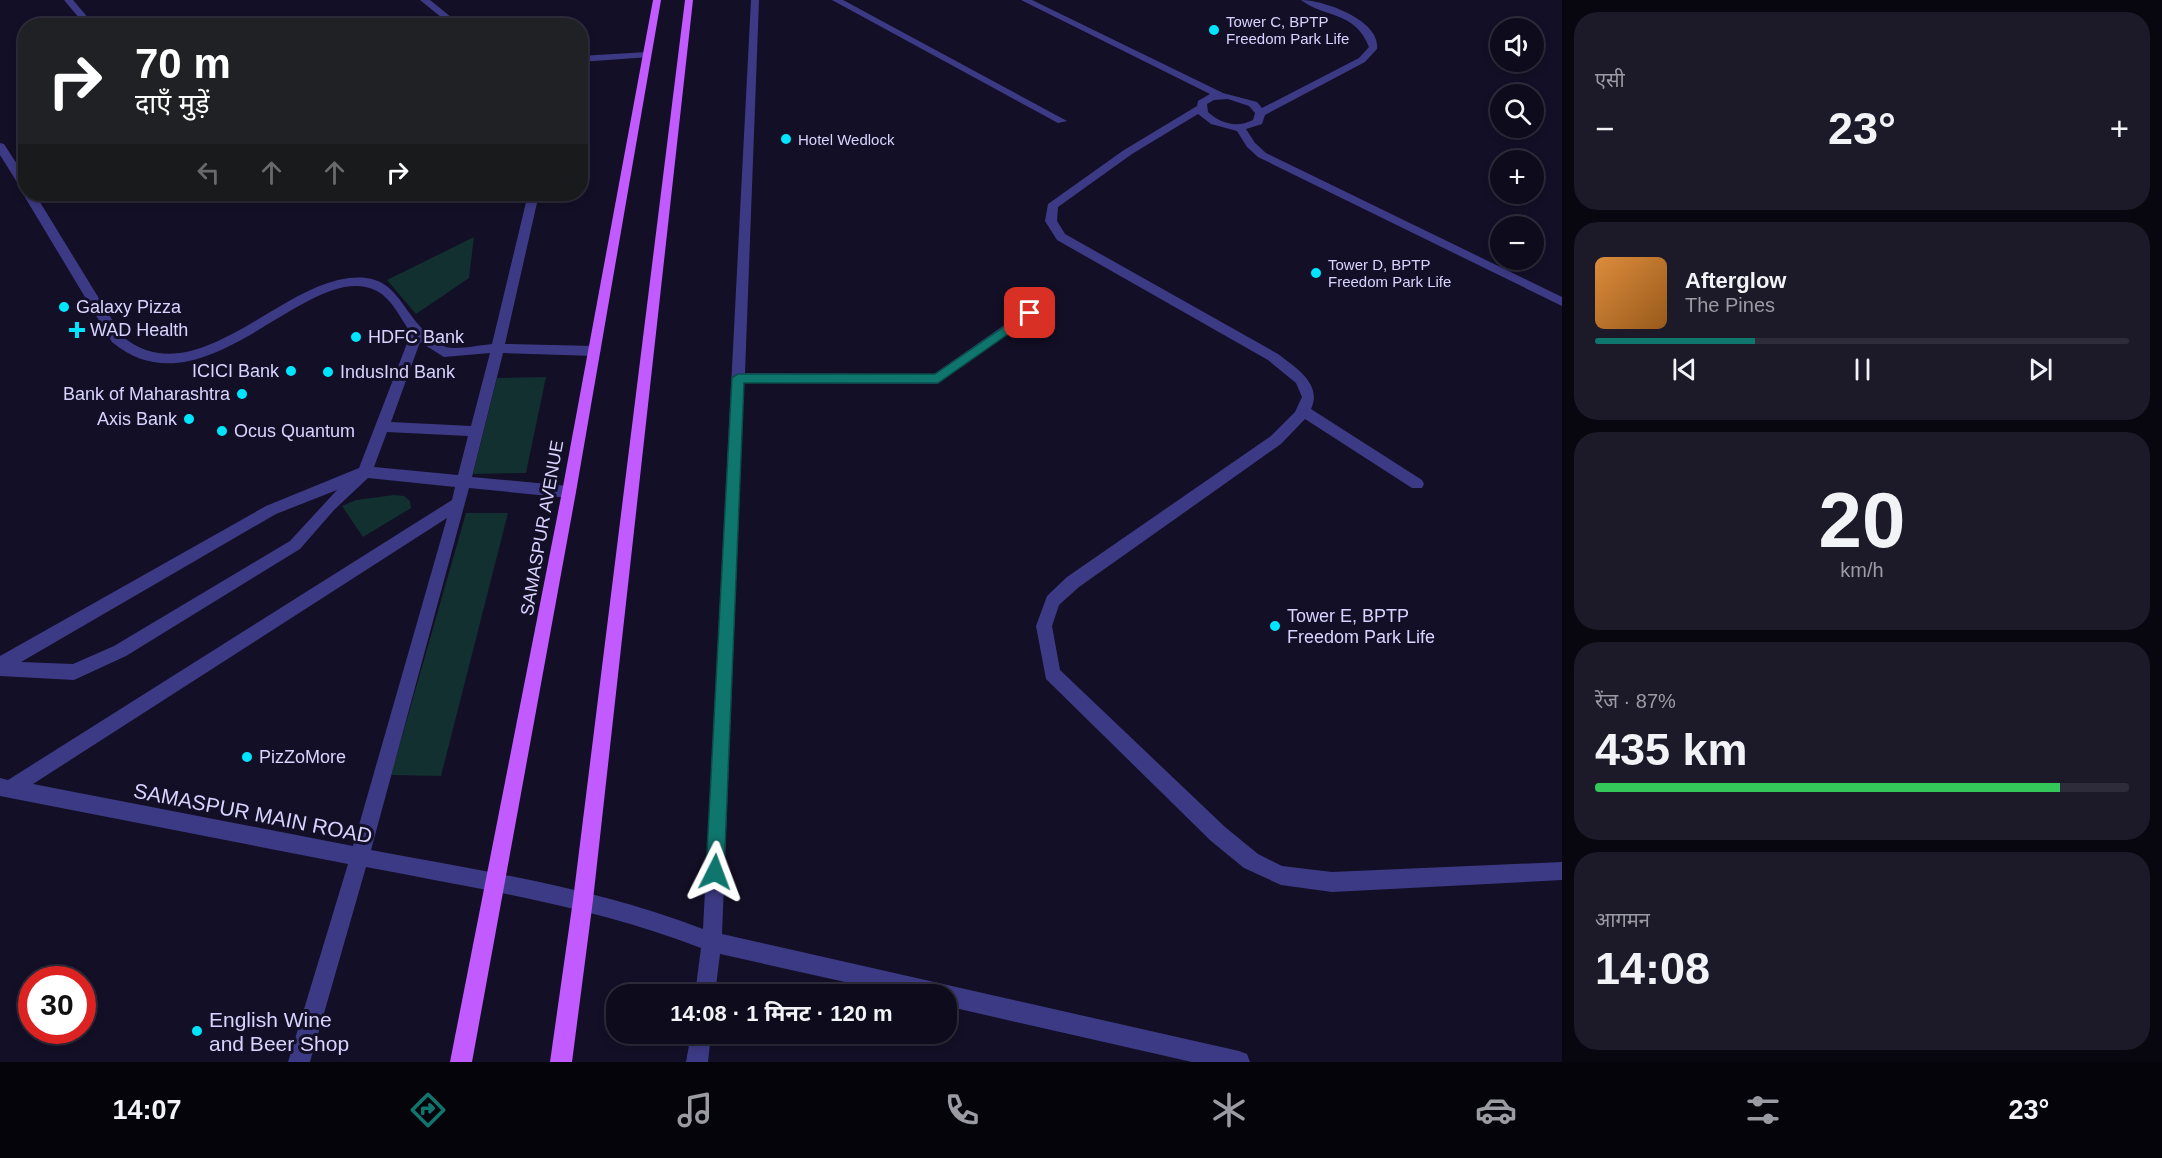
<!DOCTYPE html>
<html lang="hi">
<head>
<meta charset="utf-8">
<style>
	:root { --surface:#0e0b1c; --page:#1c1929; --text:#f1f3f6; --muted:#9b9ba3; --line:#2e2b3b; --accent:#0f766e }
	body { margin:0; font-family:Helvetica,"Noto Sans Devanagari",sans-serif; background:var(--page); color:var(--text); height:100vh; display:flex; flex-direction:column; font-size:22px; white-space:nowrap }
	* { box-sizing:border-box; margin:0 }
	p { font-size:20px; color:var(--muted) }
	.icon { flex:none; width:33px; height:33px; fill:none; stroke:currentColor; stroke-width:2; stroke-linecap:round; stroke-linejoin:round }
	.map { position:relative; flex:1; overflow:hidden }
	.drawer { display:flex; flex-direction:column; gap:12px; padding:12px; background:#08060f; width:600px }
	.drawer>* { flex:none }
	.hud { position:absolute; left:18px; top:18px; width:570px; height:183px; border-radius:24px; box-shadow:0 3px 9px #0003,0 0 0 2px var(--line); background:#202124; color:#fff; overflow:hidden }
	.buttons { position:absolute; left:1490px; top:18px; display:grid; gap:12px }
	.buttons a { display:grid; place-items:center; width:54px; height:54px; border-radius:50%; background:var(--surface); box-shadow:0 3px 9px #0003,0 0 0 2px var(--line); font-size:30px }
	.speed { position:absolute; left:18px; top:966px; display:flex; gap:12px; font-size:30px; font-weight:700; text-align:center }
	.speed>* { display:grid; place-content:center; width:78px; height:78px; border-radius:50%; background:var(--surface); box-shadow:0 3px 9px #0003,0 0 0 2px var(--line); line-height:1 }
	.speed .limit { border:9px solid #d22; background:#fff; color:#111 }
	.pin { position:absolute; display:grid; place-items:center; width:51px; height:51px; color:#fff; margin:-26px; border-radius:12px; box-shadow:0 3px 9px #0006 }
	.me { position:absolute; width:66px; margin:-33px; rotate:3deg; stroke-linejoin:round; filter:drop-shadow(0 0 4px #0008) }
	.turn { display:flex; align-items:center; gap:21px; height:126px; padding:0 18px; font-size:27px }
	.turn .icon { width:78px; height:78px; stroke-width:2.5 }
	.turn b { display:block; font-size:42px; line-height:51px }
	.lanes { display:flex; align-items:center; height:57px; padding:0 18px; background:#0003; justify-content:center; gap:30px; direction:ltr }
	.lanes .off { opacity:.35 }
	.big { font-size:45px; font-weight:700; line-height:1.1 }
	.drawer .tile { flex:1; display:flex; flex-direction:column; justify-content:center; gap:9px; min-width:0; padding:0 21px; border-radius:24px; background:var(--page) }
	.drawer .dial { align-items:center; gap:0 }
	.dial b { font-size:78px; line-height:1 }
	.song { display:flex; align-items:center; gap:18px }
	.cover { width:72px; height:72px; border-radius:9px; background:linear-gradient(135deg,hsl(30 70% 55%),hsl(30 70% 35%)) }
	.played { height:6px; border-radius:3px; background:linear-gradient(90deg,var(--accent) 30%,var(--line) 30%) }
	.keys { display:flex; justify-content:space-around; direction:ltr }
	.heat { display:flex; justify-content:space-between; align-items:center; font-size:33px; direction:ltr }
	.charge { height:9px; border-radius:4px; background:linear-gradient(90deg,#34c759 87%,var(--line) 0) }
	.trip { position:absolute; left:606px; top:984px; width:351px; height:60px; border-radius:24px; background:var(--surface); box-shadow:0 3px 9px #0003,0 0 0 2px var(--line); font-weight:700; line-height:60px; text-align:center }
	.dock { display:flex; height:96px; justify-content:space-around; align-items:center; background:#06040b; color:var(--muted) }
	.dock .icon { width:42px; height:42px }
	.dock .current { color:var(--accent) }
	.dock b { font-size:27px; color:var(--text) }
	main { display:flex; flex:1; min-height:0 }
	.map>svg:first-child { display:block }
	.green { fill:#12302f }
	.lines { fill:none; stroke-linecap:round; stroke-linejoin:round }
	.minor { fill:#3d3a85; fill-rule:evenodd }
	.major { fill:#c25bff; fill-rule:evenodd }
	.route { fill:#0f766e; stroke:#0a4d48; stroke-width:1.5 }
	.poi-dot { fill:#00e5ff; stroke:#130f26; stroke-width:2 }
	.labels { text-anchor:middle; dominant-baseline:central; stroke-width:6; stroke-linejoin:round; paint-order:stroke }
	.far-poi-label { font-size:15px; fill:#d9d4ff; stroke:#130f26; text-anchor:start }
	.poi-label { font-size:18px; fill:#d9d4ff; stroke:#130f26; text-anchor:start }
	.street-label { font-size:18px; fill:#d9d4ff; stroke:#130f26 }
	.near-street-label { font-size:21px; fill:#d9d4ff; stroke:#130f26 }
	.near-poi-label { font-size:21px; fill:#d9d4ff; stroke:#130f26; text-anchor:start }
</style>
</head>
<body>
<main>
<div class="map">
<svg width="1562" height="1062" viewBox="0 0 1562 1062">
	<rect width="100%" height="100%" fill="#130f26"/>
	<g class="green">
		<path d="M474,237L469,278L416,314L387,280Z"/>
		<path d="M546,377L526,473L473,474L497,378Z"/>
		<path d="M394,495L404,496L410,501L411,508L363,537L342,506L356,500Z"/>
		<path d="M466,513H508L441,776L391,775Z"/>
	</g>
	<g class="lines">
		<g class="minor">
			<path d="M64,0H73L95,26H86Z"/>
			<path d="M420,0H430L462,26H452Z"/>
			<path d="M751,0H759L745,373L934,374L1026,310L1030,309L1036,313L937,384L744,383L722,934L1239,1051L1247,1054L1250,1062H1192L946,1006V994H899L720,954L715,994H695L701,948C593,906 479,889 366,867L310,1062H288L348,864L0,796V778L8,780L452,500L455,487L368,478L334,510L300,549L126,656L74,680L0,676V656L266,506L359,468L411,333C401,319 392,299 377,291C309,256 205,420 112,342L23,194L25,192L35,194L122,336C190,393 269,296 338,280C401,266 397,314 435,339C438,342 443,346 446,347C456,350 481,345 492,344L528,194H539L505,344L595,346L601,351L595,356L503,353L472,477L569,486L574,488L576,492L574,496L569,498L469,488L371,850C483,871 596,888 703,929ZM420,342L444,357L490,353L471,426L391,422ZM387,432L468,436L458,475L374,467ZM337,490L290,541L114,646L73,664L21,662L276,514ZM447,518L353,846L33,784Z"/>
			<path d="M832,0H843L1067,121L1058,123Z"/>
			<path d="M1021,0H1032L1223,93L1257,102L1262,108L1359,58L1369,47C1355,11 1325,18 1301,0C1323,0 1381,20 1377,49L1365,62L1265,115L1262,124L1246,129L1255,143L1266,153L1562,297V306L1258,157L1247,147L1237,131L1211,124L1198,114L1132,154L1058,207L1057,221L1065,234L1278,354C1295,367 1323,384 1311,409L1422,480L1424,484L1422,488H1412L1305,419L1281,444L1079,587L1059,605L1052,626L1060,670L1225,827L1258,854L1282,866L1332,872L1562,862V880L1332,892L1281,885L1244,868L1211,841L1046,679L1036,626L1047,596L1067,577L1271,436L1295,412L1302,397L1296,383L1268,360L1057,240L1045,221L1048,204L1124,150L1197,106L1198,101L1210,94ZM1228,99L1249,106L1255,113L1253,120C1237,128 1221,124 1208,112L1207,104L1214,100Z"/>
			<path d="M647,52L650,53V57L580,62V56Z"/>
			<path d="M0,143L4,144L26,178V191L22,190L0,155Z"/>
			<path d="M691,1034H711L708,1062H686Z"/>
		</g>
		<g class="major">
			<path d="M653,0H661L576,492L472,1062H450L562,492Z"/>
			<path d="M685,0H693L593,900L572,1062H550L573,900Z"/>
		</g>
	</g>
	<path class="route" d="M1030,309L1034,310V316L938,383H744L724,872L721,878L715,880L709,878L706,872L732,378L738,374H935Z"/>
	<g class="poi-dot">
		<circle cx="1214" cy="30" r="6"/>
		<circle cx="786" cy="139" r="6"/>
		<circle cx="1316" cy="273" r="6"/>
		<circle cx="64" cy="307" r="6"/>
		<path d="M74 321h6v6h6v6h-6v6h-6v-6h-6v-6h6z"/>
		<circle cx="356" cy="337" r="6"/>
		<circle cx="291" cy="371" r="6"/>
		<circle cx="328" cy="372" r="6"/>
		<circle cx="242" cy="394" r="6"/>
		<circle cx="189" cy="419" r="6"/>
		<circle cx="222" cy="431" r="6"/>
		<circle cx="1275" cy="626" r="6"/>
		<circle cx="247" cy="757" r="6"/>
		<circle cx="197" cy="1031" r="6"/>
	</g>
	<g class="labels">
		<g class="far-poi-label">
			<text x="1226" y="21">Tower C, BPTP<tspan x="1226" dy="17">Freedom Park Life</tspan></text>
			<text x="798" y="139">Hotel Wedlock</text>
			<text x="1328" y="264">Tower D, BPTP<tspan x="1328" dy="17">Freedom Park Life</tspan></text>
		</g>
		<g class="poi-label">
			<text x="76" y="307">Galaxy Pizza</text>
			<text x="90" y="330">WAD Health</text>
			<text x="368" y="337">HDFC Bank</text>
			<text x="279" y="371" text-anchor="end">ICICI Bank</text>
			<text x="340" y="372">IndusInd Bank</text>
			<text x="230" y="394" text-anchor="end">Bank of Maharashtra</text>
			<text x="177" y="419" text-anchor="end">Axis Bank</text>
			<text x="234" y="431">Ocus Quantum</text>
			<text x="1287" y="616">Tower E, BPTP<tspan x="1287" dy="21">Freedom Park Life</tspan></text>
			<text x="259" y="757">PizZoMore</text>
		</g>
		<g class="street-label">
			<text transform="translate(542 528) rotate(-80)">SAMASPUR AVENUE</text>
		</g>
		<g class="near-street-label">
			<text transform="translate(253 813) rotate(11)">SAMASPUR MAIN ROAD</text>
		</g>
		<g class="near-poi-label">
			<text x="209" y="1019">English Wine<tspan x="209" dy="24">and Beer Shop</tspan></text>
		</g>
	</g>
</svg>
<div class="buttons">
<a><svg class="icon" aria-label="sound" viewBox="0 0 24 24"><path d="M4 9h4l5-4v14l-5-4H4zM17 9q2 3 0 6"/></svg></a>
<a><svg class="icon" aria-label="search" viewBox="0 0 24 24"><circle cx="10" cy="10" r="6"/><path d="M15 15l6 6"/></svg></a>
<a>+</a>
<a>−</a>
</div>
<div class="speed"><div class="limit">30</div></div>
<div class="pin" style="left:1030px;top:313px;background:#d93025"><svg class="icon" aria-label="arrive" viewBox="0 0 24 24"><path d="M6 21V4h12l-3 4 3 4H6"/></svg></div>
<svg class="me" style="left:715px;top:872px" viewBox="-20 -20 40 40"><path d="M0-17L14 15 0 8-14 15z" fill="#0f766e" stroke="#fff" stroke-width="4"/></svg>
<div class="trip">14:08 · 1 मिनट · 120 m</div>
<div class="hud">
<div class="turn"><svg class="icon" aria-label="right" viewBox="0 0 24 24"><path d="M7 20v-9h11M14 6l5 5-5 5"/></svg><div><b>70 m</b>दाएँ मुड़ें</div></div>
<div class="lanes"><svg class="icon off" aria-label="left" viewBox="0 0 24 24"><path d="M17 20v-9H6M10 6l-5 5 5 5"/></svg><svg class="icon off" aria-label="ahead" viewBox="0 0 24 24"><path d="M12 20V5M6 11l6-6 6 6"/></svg><svg class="icon off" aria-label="ahead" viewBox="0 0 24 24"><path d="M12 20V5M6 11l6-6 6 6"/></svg><svg class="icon" aria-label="right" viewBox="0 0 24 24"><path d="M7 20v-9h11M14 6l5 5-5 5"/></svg></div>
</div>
</div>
<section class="drawer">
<div class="tile"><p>एसी</p>
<div class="heat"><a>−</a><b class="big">23°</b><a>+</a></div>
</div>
<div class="tile">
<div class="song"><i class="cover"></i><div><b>Afterglow</b><p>The Pines</p></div></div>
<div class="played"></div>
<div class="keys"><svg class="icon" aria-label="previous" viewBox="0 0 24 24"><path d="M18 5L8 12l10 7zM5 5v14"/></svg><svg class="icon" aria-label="pause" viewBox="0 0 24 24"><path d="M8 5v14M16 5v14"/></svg><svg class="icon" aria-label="next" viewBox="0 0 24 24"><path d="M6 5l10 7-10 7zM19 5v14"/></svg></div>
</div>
<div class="tile dial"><b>20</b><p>km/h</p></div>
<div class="tile"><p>रेंज · 87%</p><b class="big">435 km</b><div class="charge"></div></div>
<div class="tile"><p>आगमन</p><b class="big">14:08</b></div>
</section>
</main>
<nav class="dock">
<b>14:07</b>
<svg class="icon current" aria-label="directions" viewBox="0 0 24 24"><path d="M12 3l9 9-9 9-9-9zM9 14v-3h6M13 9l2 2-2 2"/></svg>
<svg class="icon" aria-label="music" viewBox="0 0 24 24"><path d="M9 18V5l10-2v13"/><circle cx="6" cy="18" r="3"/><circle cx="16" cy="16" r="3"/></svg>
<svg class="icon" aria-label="phone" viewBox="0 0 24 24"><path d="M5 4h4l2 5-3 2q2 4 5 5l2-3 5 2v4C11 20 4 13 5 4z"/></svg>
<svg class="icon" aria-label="climate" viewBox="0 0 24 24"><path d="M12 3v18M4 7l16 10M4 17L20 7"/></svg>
<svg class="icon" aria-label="car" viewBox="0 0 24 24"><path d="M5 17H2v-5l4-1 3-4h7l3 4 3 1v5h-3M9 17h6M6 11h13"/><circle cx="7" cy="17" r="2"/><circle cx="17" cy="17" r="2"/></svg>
<svg class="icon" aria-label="filters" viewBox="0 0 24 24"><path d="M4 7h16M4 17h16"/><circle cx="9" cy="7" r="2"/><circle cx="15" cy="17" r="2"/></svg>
<b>23°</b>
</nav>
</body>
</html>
